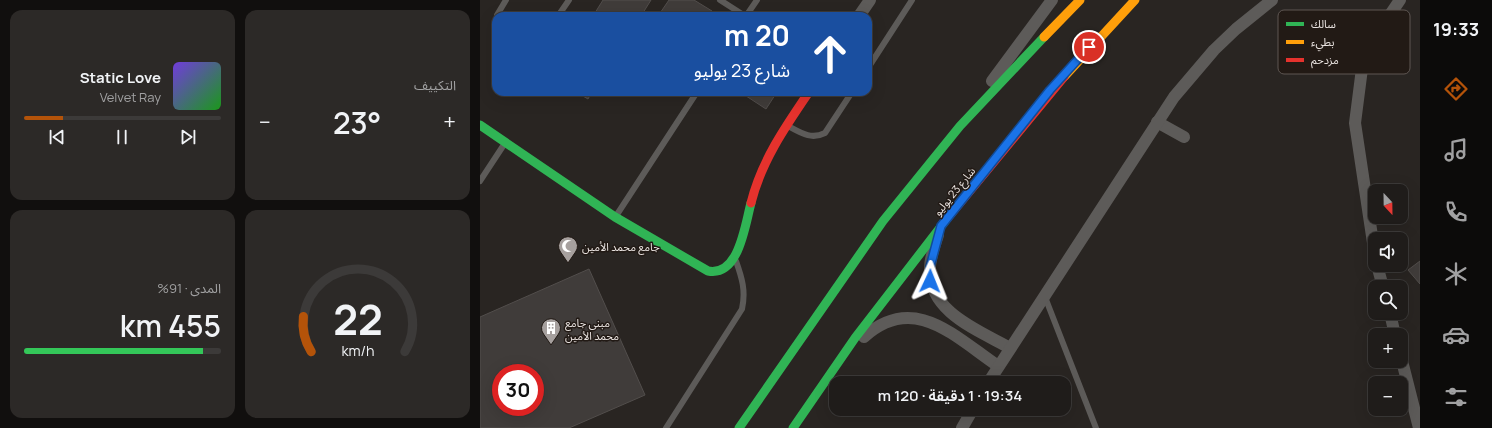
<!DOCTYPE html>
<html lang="ar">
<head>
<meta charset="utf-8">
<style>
	:root { --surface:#1f1c1a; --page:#2c2927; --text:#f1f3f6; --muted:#a1a1a2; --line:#3c3a39; --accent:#b45309 }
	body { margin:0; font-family:Manrope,"Noto Sans Arabic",sans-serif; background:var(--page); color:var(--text); direction:rtl; height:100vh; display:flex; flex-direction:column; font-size:15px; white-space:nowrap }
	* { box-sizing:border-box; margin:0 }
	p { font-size:13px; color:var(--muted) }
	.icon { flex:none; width:22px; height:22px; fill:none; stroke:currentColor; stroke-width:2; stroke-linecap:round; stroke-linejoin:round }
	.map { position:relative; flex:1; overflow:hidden; direction:ltr }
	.side { display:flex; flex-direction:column; gap:10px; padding:10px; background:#110f0e; width:480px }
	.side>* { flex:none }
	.top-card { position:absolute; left:12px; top:12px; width:380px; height:84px; border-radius:12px; box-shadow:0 4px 16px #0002,0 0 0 1px var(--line); direction:rtl; background:#1a4fa0; color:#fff; overflow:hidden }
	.needle { width:26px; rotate:158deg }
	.tools { position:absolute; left:888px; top:184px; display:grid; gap:8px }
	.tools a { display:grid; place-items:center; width:40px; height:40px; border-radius:8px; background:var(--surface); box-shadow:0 4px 16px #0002,0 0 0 1px var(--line); font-size:20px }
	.speed { position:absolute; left:12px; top:364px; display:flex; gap:8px; font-size:20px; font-weight:700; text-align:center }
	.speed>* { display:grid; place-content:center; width:52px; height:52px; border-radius:50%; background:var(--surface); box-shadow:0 4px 16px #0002,0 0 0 1px var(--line); line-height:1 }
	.speed .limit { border:6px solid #d22; background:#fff; color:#111 }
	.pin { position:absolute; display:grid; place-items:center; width:34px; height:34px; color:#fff; margin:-17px; border:2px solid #fff; border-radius:50%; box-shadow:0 1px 4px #0007 }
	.me { position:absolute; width:44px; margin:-22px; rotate:2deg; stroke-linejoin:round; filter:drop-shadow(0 0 3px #0008) }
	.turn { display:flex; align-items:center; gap:14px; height:84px; padding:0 16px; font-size:18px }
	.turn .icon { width:52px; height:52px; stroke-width:2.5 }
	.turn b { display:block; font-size:28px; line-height:34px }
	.big { font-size:30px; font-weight:600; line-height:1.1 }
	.side .tile { flex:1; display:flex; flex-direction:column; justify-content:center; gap:6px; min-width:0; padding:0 14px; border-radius:12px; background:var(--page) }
	.side .dial { align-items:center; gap:0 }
	.dial svg { height:104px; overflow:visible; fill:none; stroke:var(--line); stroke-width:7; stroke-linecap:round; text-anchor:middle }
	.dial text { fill:var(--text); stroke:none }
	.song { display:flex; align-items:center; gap:12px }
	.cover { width:48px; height:48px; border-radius:6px; background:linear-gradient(135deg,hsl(260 70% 55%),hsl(120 70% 35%)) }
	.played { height:4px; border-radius:2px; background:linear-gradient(90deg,var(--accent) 20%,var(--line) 20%) }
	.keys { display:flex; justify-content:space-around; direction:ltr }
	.heat { display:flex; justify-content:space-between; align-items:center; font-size:22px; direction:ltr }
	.charge { height:6px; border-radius:3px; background:linear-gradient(90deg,#34c759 91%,var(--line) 0) }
	.side .tiles { flex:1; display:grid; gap:10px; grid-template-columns:repeat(2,1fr) }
	.trip { position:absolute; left:349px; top:376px; width:242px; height:40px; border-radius:12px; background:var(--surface); box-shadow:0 4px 16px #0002,0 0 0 1px var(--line); font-weight:600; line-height:40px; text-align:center; direction:rtl }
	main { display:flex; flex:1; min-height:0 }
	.tab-bar { display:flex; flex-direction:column; width:72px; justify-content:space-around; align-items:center; background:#0c0b0a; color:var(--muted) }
	.tab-bar .icon { width:28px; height:28px }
	.tab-bar .active { color:var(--accent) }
	.tab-bar b { font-size:18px; color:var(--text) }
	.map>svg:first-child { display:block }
	.building { fill:#403c3a; stroke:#524e4c; fill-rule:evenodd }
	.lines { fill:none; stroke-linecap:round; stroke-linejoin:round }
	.lane { stroke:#5d5b59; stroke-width:6 }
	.street { stroke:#5d5b59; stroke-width:12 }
	.fast { stroke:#30b455; stroke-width:9 }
	.slow { stroke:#ff9f0a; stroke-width:9 }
	.jam { stroke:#e5322d; stroke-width:9 }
	.route-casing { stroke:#114b97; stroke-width:10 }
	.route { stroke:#1a73e8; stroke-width:7 }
	.labels { text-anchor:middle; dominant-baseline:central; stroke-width:3; stroke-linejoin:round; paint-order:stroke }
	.street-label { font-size:11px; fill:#e9e3e0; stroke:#221a15 }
	.poi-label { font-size:11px; fill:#e9e3e0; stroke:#221a15; text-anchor:start }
	.key { fill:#221a15; stroke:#5e5652; stroke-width:1 }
	.key-label { font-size:11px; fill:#e9e3e0 }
</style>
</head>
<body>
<main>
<nav class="tab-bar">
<b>19:33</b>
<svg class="icon active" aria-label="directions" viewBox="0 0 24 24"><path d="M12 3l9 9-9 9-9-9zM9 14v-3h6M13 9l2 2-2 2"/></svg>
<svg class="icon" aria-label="music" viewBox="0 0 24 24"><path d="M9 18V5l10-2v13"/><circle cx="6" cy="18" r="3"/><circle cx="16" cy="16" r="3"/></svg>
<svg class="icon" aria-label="phone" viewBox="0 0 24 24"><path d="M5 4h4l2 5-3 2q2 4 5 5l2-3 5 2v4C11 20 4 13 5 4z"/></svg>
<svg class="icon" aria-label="climate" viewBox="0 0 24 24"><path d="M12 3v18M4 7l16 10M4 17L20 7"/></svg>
<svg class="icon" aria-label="car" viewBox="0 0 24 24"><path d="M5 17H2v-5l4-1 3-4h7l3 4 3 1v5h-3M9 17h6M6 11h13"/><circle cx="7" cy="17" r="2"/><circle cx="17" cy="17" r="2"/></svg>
<svg class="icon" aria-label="filters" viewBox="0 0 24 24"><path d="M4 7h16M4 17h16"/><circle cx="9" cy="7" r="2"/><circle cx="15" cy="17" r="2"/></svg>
</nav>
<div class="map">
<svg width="940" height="428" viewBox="0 0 940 428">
	<rect width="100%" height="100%" fill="#292522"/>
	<g class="building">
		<path d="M123,0H171L161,16H113Z"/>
		<path d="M189,0H214L232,11L229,16H178Z"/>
		<path d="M96,92H112L108,99Z"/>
		<path d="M260,92H297L286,109Z"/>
		<path d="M940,261V284L928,270Z"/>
		<path d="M109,269L165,395L89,428H0V317ZM21,373H55V407H21Z"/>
	</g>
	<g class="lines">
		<g class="lane">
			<path d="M240,0L265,16"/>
			<path d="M17,15L26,0"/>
			<path d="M78,16L89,0"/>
			<path d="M266,16L277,0"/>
			<path d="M388,68L432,0"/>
			<path d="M308,126C321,133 331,140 345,133L372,92"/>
			<path d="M0,181L25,143"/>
			<path d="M136,216L217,92"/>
			<path d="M565,297L616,428"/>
			<path d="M186,428L262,309C266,291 262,278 256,261"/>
		</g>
		<g class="street">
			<path d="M379,16L390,0"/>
			<path d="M512,81L572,0"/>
			<path d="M677,122L704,137"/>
			<path d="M458,235C455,245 450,257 450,268C448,312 498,330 530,348"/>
			<path d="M895,256L875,123L884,53L920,0"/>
			<path d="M897,265L903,287"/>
			<path d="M910,313L915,335"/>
			<path d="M384,337C434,292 475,337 518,366"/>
			<path d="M921,357L939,428"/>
			<path d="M508,383L694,97L734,50L756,29L792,0"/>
			<path d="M482,428L493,409"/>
		</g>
		<g class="fast">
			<path d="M0,125L135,217L228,271C259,277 265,225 271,203"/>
			<path d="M259,428L403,221L480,126L564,37"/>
			<path d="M313,428L375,338L466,220"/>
		</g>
		<g class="slow">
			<path d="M564,37L600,0"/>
			<path d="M584,77L655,0"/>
		</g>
		<g class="jam">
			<path d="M271,203C281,162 305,127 329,92"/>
			<path d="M466,220L584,77"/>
		</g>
	</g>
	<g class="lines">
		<defs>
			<path id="route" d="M450,281V267L461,226L570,90L609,47"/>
		</defs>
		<use href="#route" class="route-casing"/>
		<use href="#route" class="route"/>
	</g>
	<defs>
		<symbol id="mosque-pin" viewBox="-11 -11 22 30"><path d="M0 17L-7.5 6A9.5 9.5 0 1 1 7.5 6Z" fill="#a6a09e" stroke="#221a15"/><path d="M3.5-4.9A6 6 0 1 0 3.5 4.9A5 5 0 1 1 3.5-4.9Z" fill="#fff"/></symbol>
		<symbol id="building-pin" viewBox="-11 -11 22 30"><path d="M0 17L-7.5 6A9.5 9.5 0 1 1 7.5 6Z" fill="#a6a09e" stroke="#221a15"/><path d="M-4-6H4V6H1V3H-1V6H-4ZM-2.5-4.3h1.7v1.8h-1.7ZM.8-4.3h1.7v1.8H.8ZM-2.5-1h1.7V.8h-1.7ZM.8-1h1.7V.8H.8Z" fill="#fff"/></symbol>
	</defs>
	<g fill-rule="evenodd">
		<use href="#mosque-pin" x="77" y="235" width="22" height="30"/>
		<use href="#building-pin" x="60" y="317" width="22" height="30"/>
	</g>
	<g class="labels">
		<g class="street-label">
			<text transform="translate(474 191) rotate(-51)">شارع 23 يوليو</text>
		</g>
		<g class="poi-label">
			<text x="102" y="246">جامع محمد الأمين</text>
			<text x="85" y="322">مبنى جامع<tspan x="85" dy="13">محمد الأمين</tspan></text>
		</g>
	</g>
	<rect x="798" y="10" width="132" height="64" rx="6" class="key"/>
	<rect x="806" y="22" width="18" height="4" fill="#30b455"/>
	<rect x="806" y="40" width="18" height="4" fill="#ff9f0a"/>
	<rect x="806" y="58" width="18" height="4" fill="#e5322d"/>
	<g class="key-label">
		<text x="831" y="28">سالك</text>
		<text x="831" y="46">بطيء</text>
		<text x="831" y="64">مزدحم</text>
	</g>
</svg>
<div class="tools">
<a><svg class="needle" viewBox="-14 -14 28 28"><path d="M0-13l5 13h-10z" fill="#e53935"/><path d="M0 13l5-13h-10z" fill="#a1a1a2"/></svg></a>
<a><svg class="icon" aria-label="sound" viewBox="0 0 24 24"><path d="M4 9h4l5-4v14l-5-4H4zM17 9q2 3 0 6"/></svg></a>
<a><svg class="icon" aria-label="search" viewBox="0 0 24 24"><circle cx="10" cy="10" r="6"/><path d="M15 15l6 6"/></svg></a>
<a>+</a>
<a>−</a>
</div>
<div class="speed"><div class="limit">30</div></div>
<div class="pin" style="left:609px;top:47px;background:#d93025"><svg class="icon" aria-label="arrive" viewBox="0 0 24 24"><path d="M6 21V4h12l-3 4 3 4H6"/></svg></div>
<svg class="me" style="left:450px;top:281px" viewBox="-20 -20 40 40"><path d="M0-17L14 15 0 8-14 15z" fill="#1a73e8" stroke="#fff" stroke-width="4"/></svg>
<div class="trip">19:34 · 1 دقيقة · 120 m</div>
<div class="top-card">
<div class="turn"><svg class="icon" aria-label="ahead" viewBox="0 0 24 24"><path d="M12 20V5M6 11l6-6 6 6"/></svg><div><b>20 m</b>شارع 23 يوليو</div></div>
</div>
</div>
<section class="side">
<div class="tiles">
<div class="tile"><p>التكييف</p>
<div class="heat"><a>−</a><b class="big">23°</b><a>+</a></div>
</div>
<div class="tile">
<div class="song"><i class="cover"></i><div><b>Static Love</b><p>Velvet Ray</p></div></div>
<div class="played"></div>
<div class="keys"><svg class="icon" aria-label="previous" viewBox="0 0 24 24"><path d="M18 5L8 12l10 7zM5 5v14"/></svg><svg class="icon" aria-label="pause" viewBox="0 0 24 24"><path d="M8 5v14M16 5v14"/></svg><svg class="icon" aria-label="next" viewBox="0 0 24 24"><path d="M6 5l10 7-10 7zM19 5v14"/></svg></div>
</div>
<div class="tile dial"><svg viewBox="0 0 100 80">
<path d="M14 69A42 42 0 1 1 86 69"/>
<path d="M14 69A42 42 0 0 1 8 42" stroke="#b45309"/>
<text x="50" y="56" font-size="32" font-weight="700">22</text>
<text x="50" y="72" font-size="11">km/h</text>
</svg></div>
<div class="tile"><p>المدى · 91%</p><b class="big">455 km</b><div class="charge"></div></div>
</div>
</section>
</main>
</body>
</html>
